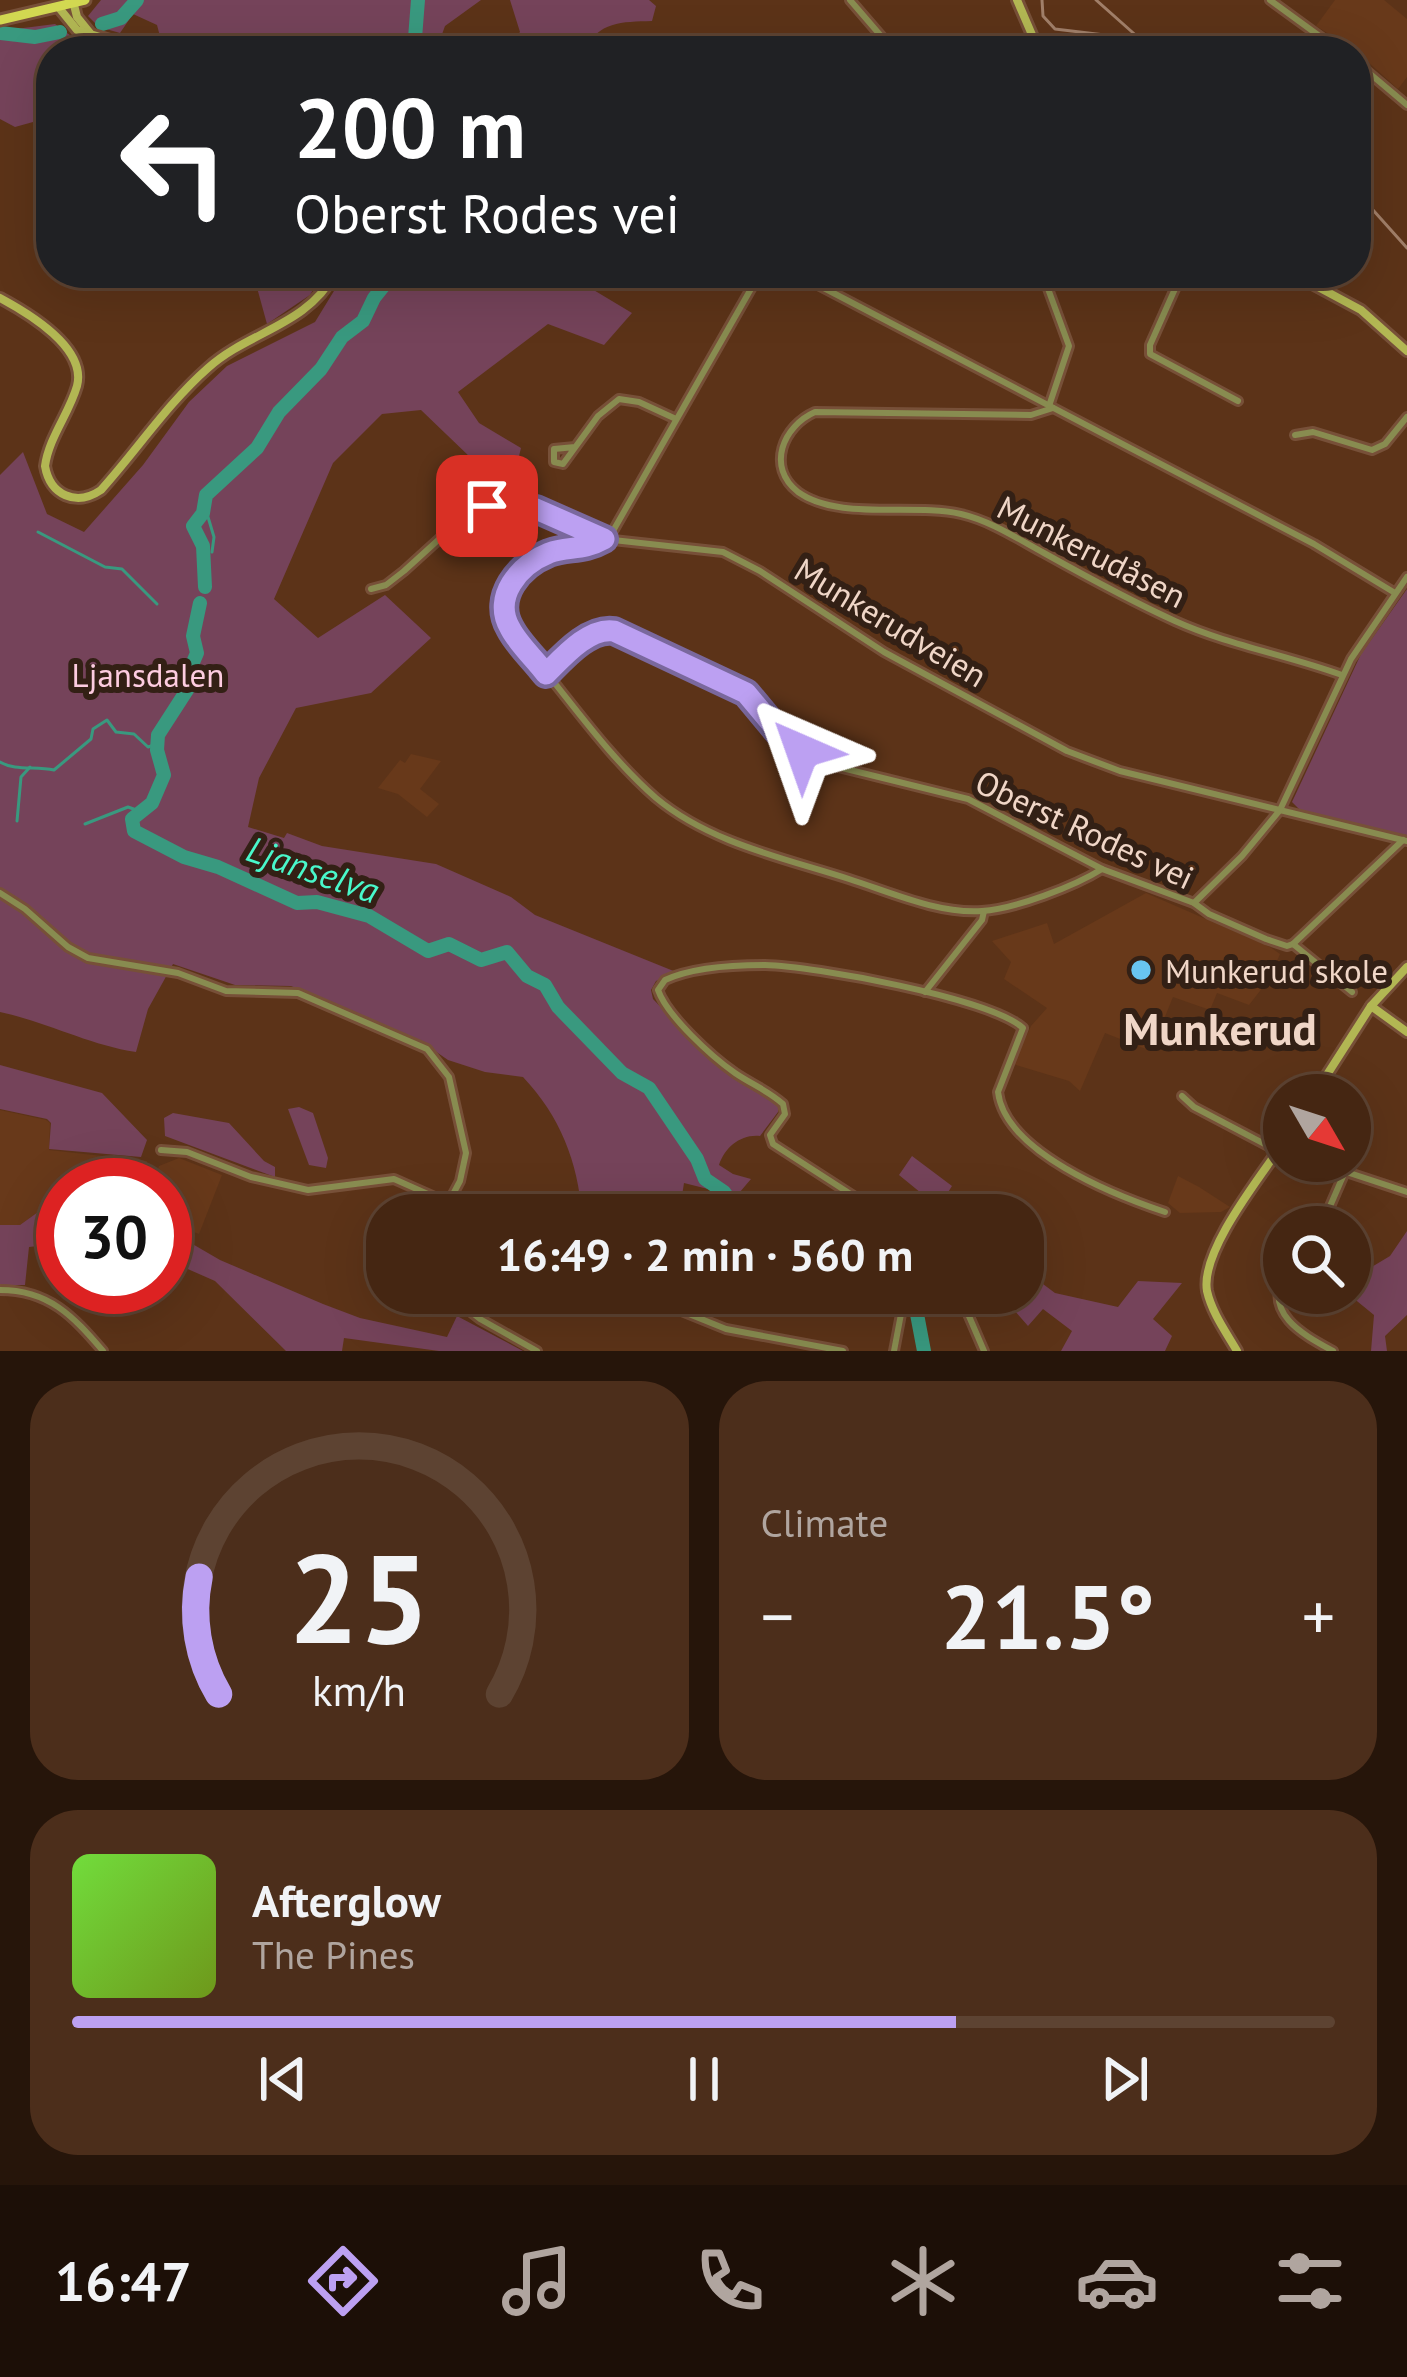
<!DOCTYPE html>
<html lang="en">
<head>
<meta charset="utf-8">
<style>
	:root { --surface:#452612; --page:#4c2e1b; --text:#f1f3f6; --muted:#b0a59f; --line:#5d4332; --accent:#bca0f2 }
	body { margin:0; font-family:"PT Sans",sans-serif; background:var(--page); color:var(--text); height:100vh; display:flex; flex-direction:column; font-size:45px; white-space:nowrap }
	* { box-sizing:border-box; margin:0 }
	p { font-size:39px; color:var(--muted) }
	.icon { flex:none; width:66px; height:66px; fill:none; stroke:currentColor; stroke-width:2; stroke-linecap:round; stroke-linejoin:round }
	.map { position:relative; height:1351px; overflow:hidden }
	.panel { display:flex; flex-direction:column; gap:30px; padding:30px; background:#26150a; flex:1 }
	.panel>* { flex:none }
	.banner { position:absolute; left:36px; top:36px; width:1335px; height:252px; border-radius:48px; box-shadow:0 12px 48px #0002,0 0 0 3px var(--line); background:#202124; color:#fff; overflow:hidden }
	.needle { width:78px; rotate:129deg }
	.fabs { position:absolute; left:1263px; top:1074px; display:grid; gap:24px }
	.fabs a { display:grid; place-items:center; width:108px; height:108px; border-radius:50%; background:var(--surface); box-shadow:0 12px 48px #0002,0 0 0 3px var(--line); font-size:60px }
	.speed { position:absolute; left:36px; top:1158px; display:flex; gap:24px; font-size:60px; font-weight:700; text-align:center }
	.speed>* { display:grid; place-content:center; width:156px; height:156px; border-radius:50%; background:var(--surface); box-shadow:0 12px 48px #0002,0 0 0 3px var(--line); line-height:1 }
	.speed .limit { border:18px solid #d22; background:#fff; color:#111 }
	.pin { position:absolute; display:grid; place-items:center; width:102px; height:102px; color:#fff; margin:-51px; border-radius:24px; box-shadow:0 6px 18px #0006 }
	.me { position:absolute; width:132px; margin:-66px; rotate:317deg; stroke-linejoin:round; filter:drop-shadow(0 0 9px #0008) }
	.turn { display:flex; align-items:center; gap:42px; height:252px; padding:0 60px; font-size:54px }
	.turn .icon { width:156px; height:156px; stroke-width:2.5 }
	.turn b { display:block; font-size:84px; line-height:102px }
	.big { font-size:90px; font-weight:800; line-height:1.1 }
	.panel .widget { flex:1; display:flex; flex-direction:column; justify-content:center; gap:18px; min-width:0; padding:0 42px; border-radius:48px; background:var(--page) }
	.panel .dial { align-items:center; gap:0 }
	.dial svg { height:312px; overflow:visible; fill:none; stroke:var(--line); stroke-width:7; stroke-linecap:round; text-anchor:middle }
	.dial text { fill:var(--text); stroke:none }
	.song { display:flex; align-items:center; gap:36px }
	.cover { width:144px; height:144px; border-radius:18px; background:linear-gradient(135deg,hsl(100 70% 55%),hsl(80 70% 35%)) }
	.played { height:12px; border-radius:6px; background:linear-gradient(90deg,var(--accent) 70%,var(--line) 70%) }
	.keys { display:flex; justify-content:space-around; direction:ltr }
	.heat { display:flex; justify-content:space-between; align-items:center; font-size:66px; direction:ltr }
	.panel .tiles { flex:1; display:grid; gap:30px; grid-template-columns:1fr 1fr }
	.widget:last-child { grid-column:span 2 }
	.trip { position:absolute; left:366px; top:1194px; width:678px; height:120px; border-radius:48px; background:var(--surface); box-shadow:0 12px 48px #0002,0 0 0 3px var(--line); font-weight:800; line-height:120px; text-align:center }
	.tabs { display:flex; height:192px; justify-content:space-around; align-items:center; background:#1c0f07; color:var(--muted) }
	.tabs .icon { width:84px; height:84px }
	.tabs .selected { color:var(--accent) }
	.tabs b { font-size:54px; color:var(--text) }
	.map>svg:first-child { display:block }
	.built { fill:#68391a }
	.green { fill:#75435a }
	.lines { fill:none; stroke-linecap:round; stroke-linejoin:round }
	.stream { stroke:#39997f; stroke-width:3 }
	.river { stroke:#39997f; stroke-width:14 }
	.street-casing { stroke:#775038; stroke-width:12 }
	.secondary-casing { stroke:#775038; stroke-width:14 }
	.primary-casing { stroke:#775038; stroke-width:15 }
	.street { stroke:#888c50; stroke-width:6 }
	.secondary { stroke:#b2b753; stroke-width:8 }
	.primary { stroke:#d2d851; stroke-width:9 }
	.tram { stroke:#a17f69; stroke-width:3 }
	.route-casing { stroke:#7a689d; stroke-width:30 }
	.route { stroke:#bca0f2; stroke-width:21 }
	.poi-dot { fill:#68c4f0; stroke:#332015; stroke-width:4.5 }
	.labels { text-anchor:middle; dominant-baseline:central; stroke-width:12; stroke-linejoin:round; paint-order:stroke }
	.street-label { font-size:33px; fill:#f0d6c7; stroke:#332015 }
	.park-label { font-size:33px; fill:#fdcce0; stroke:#332015 }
	.poi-label { font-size:33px; fill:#f0d6c7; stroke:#332015; text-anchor:start }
	.water-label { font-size:36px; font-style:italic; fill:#49f8cb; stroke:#332015 }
	.district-label { font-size:45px; font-weight:bold; fill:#f0d6c7; stroke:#332015 }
</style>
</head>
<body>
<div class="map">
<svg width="1407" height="1351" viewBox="0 0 1407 1351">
	<rect width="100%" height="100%" fill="#5c3318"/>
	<g class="built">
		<path d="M1335,0H1384L1407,19V77L1398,89L1356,51L1316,26Z"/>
		<path d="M411,754L441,761L420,789L439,804L427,817L398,794L378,788L400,760L405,763Z"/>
		<path d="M1146,893L1270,947L1280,954L1270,978L1249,1005L1217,993L1210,1010L1173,997L1151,1051L1105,1033L1080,1091L1069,1081L1013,1064L1031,1026L1047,1008L1004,979L1011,962L992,941L1047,923L1054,944Z"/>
		<path d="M0,1110L46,1120L50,1123L49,1150L147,1161L143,1185H63V1207H45L20,1225H0Z"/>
		<path d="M179,1158L222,1175L199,1234L165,1221V1185H153L159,1166Z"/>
		<path d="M1178,1176L1199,1187L1230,1207L1221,1212L1180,1213L1168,1203Z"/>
	</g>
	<g class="green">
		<path d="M101,0H481L445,26L436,51L163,48L157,25L133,14L120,33L99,27L88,16Z"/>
		<path d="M510,0H649L656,6L652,21C621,22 599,21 584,51H505L520,32Z"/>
		<path d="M55,24L91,51H51V117L15,127L0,119V31Z"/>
		<path d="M276,273H323L310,295L267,324L256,284Z"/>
		<path d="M345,273H575L587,286L632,313L604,345L548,324L458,392L479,423L521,448L518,460L471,458L421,410L382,414L333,463L274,599L318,638L385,595L431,638L371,693L296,708L259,778L248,827L284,838L287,833L322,846L436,864L511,897L535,915L676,972L656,981L651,990L653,999L703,1051L778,1104V1112L760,1136C741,1134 725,1147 719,1165L733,1174L751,1179L728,1206L712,1190L684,1183L679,1215H660L659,1204L640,1207L629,1215H582C578,1162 560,1116 523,1077L485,1072L448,1060L419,1040L291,986L235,985L173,964L148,1009L136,1052C89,1045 47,1022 0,1012V475L23,452L47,514L84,532L143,465L189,402L227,366L315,322Z"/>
		<path d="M1407,589V837L1300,810L1292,802L1361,654Z"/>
		<path d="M0,1065L102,1093L147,1140L141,1157L49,1149L51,1123L47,1119L0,1109Z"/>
		<path d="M299,1107L313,1113L328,1158L326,1168L309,1165L288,1109Z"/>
		<path d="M173,1113L229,1123L264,1161L275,1167V1177L165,1136L164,1118Z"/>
		<path d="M912,1156L952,1186L943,1200L960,1215H948L899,1175Z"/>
		<path d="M45,1207H63V1243L29,1247L25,1285H0V1225H20Z"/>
		<path d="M165,1228L220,1260L323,1304L360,1318L447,1337L457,1316L523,1351H439L344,1338L342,1351H286L215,1281L165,1259Z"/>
		<path d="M1407,1231V1315L1385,1336L1387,1351H1371L1374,1315L1352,1297L1355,1288L1350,1283V1262L1365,1271L1390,1256Z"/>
		<path d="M1023,1269L1055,1293L1118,1307L1138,1281L1182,1283L1153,1319L1172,1336L1165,1351H1061L1072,1331L1043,1309L1028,1326L999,1293H1023Z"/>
	</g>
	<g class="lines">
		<g class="stream">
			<path d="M205,507L214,537L212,552"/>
			<path d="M38,532L105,567L122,569L157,604"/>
			<path d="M0,762C15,771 35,766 54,770L91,739L93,729L107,720L116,732L134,734L148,747L157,744"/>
			<path d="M17,821L21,777L30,767"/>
			<path d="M85,824L128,807L139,811"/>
		</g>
		<g class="river">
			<path d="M102,24L121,18L137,0"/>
			<path d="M0,33L35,37L60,32"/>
			<path d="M414,51L418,0"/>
			<path d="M205,587L203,546L193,526L203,513L206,495L257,448L279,412L321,369L342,337L363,321L374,298L394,273"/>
			<path d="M200,603L193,636L197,653L188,674L189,687L158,735L157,750L164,775L152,803L132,819L134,831L184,857L218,867L297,903L317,902L369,916L428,951L449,944L481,960L507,952L527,976L545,985L558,1007L622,1073L649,1088L697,1159L705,1179L724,1192L740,1215"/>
			<path d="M833,1293L854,1306L869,1293"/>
			<path d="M913,1293L924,1351"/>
		</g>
		<defs>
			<g id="street">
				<path d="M850,0L894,51"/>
				<path d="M1270,0L1340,51"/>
				<path d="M1356,62L1407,105"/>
				<path d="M795,273L1314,544L1395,593"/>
				<path d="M1036,273L1047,278"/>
				<path d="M1047,273V286L1069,346L1049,406"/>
				<path d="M1182,273L1150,345V354L1238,401"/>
				<path d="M1053,408L1031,415L815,412C783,426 766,467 798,492C838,521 913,503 961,514C991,521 1018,539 1044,553C1087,577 1131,601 1175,621C1228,645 1287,655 1342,675"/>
				<path d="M1295,435L1313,432L1372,450L1385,444L1407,417"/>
				<path d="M575,447L554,449V462L563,464L598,416L619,399L639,402L676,419"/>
				<path d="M609,538L760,273"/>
				<path d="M604,539C587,549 574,548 556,551C517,558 495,598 512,632C561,686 601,750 656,798C710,843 784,858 849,879C890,892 938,914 982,911C1015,909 1075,886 1102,869"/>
				<path d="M371,589L386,585L404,571L469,512L482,506L535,509L604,539L723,552L760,571L884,652L1067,751L1120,771L1407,841"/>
				<path d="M546,673C566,655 590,625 618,633L746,693L781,735L826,764L968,799L1102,869L1194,903L1209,914L1266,939L1287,946L1293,944L1352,992"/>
				<path d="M0,893L25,909L68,947L88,958L178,973L226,991L298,993L427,1049L449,1077L466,1153L460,1181L442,1215"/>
				<path d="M1194,903L1242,856L1280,810L1351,659L1407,577"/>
				<path d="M1293,944L1403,840"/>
				<path d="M925,992L982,920L984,911"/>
				<path d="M1182,1096L1194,1107L1278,1151"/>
				<path d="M161,1150L187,1152L251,1177L308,1190L394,1179L448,1203"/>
				<path d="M1313,1161L1407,1192"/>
				<path d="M883,1215L773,1144L770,1135L785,1114L783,1104C769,1091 751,1084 735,1073C712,1057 667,1016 658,990L665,980C693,967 734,965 765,965C813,966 990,998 1023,1028L998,1092C1005,1152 1114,1195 1165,1212"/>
				<path d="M1321,1227L1344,1174"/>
				<path d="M1284,1274C1264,1314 1302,1334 1333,1351"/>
				<path d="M0,1290C49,1290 73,1316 103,1351"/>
				<path d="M447,1293L480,1319L537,1351"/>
				<path d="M637,1293L726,1329L843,1351"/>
				<path d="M959,1293L984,1351"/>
				<path d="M894,1351L905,1293"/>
			</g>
			<g id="secondary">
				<path d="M1017,0L1039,51"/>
				<path d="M74,5L77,17L90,33"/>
				<path d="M60,9L77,30L146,51"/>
				<path d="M1292,273L1361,310L1407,351"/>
				<path d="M0,298C28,313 87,348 77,386C69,414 49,437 45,466C50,495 76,507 101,490C137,450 168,403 208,368C249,331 307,326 335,273"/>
				<path d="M1371,1006L1407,1032"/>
				<path d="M1314,1095L1371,1006L1407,967"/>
				<path d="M1237,1351C1226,1332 1212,1313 1207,1291C1200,1251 1261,1176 1284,1142"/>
			</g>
			<path id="primary" d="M0,20L85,0"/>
		</defs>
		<use href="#street" class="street-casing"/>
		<use href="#secondary" class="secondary-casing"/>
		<use href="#primary" class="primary-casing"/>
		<use href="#street" class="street"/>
		<use href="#secondary" class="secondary"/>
		<use href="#primary" class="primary"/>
		<g class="tram">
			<path d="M1042,0L1043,16L1055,29L1113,36L1141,51"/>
			<path d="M1096,0L1140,39"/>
			<path d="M1356,191L1407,248"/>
		</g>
	</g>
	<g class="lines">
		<defs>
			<path id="route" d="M487,506L536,509L604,539C583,551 568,546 549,553C519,565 492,597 510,628C518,644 535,659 546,674C563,657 589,627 614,631L746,693L781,735L802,751"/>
		</defs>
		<use href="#route" class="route-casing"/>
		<use href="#route" class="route"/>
	</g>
	<circle class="poi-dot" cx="1141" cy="970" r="12"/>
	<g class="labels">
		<g class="street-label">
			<text transform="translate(1092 551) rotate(27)">Munkerudåsen</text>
			<text transform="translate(891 622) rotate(31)">Munkerudveien</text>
			<text transform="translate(1085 829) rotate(25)">Oberst Rodes vei</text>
		</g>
		<g class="park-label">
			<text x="148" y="674">Ljansdalen</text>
		</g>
		<g class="poi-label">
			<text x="1165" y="970">Munkerud skole</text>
		</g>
		<g class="water-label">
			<text transform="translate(313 869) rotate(19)">Ljanselva</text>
		</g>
		<g class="district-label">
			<text x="1220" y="1028">Munkerud</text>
		</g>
	</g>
</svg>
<div class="fabs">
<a><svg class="needle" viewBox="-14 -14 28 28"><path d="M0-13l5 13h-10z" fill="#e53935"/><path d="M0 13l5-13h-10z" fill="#b0a59f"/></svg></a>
<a><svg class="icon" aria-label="search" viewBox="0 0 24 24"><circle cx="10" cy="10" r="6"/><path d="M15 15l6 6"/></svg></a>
</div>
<div class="speed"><div class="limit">30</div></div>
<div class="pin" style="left:487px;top:506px;background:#d93025"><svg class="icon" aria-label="arrive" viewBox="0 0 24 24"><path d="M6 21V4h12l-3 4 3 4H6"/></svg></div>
<svg class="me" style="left:802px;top:751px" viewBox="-20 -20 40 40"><path d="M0-17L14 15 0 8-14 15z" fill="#bca0f2" stroke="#fff" stroke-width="4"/></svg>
<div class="trip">16:49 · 2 min · 560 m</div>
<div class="banner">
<div class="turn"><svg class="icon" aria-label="left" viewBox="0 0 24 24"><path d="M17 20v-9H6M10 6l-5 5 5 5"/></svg><div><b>200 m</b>Oberst Rodes vei</div></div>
</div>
</div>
<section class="panel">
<div class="tiles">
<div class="widget dial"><svg viewBox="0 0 100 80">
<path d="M14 69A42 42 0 1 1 86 69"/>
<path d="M14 69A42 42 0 0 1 9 39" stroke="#bca0f2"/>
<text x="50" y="56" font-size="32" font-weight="700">25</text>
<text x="50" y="72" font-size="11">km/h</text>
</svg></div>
<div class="widget"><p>Climate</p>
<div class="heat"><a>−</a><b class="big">21.5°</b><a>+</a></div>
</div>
<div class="widget">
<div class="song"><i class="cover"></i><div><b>Afterglow</b><p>The Pines</p></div></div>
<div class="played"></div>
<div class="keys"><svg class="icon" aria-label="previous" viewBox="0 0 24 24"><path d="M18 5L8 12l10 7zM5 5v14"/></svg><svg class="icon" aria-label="pause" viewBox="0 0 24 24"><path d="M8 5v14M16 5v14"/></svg><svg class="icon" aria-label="next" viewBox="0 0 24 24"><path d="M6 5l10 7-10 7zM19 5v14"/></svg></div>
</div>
</div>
</section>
<nav class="tabs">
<b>16:47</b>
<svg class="icon selected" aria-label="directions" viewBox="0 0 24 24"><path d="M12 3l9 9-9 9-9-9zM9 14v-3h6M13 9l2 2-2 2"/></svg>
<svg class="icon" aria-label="music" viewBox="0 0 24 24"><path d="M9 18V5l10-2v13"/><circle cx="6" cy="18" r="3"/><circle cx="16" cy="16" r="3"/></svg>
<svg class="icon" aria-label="phone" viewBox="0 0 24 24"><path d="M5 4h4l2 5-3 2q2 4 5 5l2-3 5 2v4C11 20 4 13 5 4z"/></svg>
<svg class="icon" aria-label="climate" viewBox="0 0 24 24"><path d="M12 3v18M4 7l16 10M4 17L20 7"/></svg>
<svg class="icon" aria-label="car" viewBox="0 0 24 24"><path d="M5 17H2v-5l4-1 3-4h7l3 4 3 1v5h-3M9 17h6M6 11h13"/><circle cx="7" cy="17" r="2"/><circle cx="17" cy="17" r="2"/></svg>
<svg class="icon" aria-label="filters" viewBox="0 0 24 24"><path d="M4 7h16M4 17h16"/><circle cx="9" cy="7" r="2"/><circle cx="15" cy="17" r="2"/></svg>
</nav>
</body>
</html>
